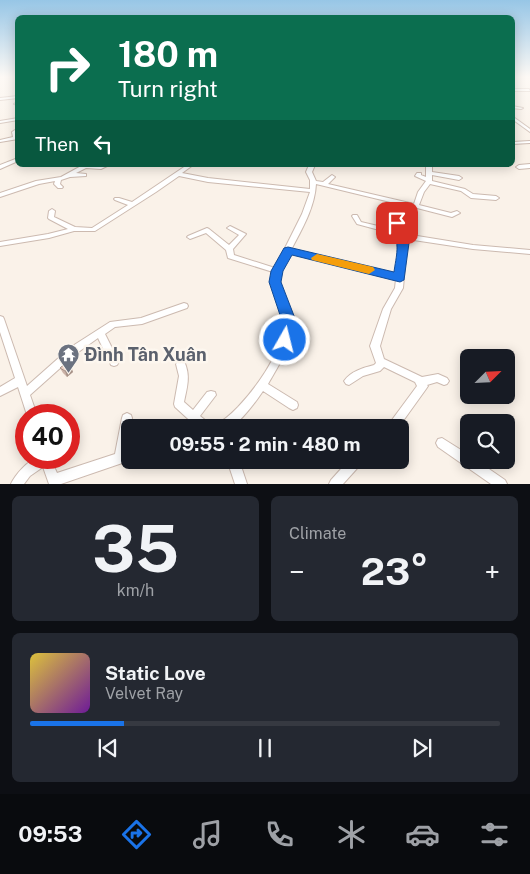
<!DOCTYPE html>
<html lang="en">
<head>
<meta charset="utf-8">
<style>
	:root { --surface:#171b24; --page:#242831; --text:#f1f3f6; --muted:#9ea1a6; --line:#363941; --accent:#1a73e8 }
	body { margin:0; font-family:"Public Sans",sans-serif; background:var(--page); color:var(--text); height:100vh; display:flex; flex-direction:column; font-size:19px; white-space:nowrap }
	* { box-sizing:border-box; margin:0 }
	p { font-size:16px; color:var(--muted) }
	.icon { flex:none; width:28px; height:28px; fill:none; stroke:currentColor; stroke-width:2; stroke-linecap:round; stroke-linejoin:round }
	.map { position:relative; height:484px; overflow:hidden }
	.drawer { display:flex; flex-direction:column; gap:12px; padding:12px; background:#0d0f14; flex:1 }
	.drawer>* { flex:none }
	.banner { position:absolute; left:15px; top:15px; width:500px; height:152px; border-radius:8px; box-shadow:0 2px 12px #0003; background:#0b6e4f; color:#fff; overflow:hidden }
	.needle { width:32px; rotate:66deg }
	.tools { position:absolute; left:460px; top:349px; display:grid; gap:10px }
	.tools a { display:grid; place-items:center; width:55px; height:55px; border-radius:8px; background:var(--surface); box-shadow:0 2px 12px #0003; font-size:25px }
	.speed { position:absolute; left:15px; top:404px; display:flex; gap:10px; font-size:25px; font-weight:700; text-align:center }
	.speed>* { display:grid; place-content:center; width:65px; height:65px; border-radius:50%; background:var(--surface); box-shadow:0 2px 12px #0003; line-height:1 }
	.speed .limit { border:8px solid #d22; background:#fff; color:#111 }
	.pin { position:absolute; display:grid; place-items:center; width:42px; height:42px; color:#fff; margin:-21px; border-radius:10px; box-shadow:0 2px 8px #0006 }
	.me { position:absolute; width:55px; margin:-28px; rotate:8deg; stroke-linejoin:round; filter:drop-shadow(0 0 4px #0008) }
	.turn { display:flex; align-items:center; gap:18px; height:105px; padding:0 20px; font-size:22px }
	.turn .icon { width:65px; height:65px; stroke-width:2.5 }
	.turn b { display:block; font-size:35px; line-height:42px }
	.then { display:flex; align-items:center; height:48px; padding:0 20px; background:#0003; gap:10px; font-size:19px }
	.big { font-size:38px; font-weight:700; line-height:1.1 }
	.drawer .card { flex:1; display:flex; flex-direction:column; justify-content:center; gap:8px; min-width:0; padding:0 18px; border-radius:8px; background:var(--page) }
	.drawer .dial { align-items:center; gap:0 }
	.dial b { font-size:65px; line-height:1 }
	.song { display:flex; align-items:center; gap:15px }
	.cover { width:60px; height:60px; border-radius:8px; background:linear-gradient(135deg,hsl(50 70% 55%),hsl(280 70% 35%)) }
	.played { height:5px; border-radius:2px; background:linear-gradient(90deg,var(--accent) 20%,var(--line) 20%) }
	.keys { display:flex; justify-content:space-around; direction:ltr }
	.heat { display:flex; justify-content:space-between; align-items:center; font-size:28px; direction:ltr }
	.drawer .tiles { flex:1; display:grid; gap:12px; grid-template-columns:1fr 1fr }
	.card:last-child { grid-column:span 2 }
	.trip { position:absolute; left:121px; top:419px; width:288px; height:50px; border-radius:8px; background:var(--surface); box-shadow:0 2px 12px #0003; font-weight:700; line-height:50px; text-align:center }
	.menu { display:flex; height:80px; justify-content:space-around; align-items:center; background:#090b0e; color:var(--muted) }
	.menu .icon { width:35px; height:35px }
	.menu .active { color:var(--accent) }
	.menu b { font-size:22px; color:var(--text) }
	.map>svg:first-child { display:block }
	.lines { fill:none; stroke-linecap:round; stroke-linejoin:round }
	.minor-casing { stroke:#ccbab0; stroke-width:2 }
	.minor { fill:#fff; fill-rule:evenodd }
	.wall { fill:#ccb3a8 }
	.shaded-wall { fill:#a69288 }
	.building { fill:#edd0c3; stroke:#a69288 }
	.route { fill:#1a73e8; stroke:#114b97 }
	.slow { fill:#f59e0b }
	.labels { text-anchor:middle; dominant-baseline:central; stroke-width:5; stroke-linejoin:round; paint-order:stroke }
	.near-worship-label { font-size:18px; font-weight:bold; fill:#5b616d; stroke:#fdf7ef; text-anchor:start }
</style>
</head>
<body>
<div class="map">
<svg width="530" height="484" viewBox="0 0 530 484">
	<rect width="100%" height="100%" fill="#faf2e9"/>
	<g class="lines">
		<defs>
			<g id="minor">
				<path d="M512,89H529L530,91H512Z"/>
				<path d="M18,96V98L0,100V98Z"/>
				<path d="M16,103H18V105L14,104Z"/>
				<path d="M512,106L523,108L521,109L512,108Z"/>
				<path d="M512,116L530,129V132L512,119Z"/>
				<path d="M18,118V120L0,123V121Z"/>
				<path d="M18,128V132H16L18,139L0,142V140L13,137L12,132Z"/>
				<path d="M530,141V143L512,144L513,142Z"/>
				<path d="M18,158V161L0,169V165Z"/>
				<path d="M530,164V168L519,169L516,167L519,165Z"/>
				<path d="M83,165H109L101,169L86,168L76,173L86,174V176L70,177L61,180L60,184L63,187L62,188H58L54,184L55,181L39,184L0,197V193L36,181L61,177Z"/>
				<path d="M187,165H193L182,173L208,178L310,189V180L306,172L309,165H315L312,172L316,181L323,182L332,175L335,177L328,184L414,204L418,192L426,181L415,176L417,173H421V175L426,177V165H432V172L459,176L462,178L459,180L432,175V181L465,189L473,194L496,196L499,198L496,200L471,198L461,191L430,184L424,192L419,205L451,213L457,211L460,213L452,217L417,208L402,220L399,226L405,234L473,245L530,250V254L473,249L407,239V243L403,288L391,309L380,346L384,359L422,377L438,374L447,378L449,381L447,384L444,385L437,382L427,385L428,386L426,389L398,428H386L417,386L415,382L384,367L380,371L363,376L349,385L346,384L344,381C351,371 363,368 374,365L376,363L370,346L383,309L395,288L396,279L289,253C279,273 276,280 287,301C290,307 293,313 293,319C294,342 279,365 268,384L297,402L298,405L297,408L293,410L289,408L263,391C257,400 240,423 231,427C226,429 220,428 215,428C218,422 222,421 226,418C230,415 234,411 238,407C256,388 278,357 283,332C289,306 268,295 273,272L228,258L226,250L206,233L190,239L187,237L188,236L207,228L209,229L229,245L239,235L227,228L230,226L246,234L233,249L234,255L275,268L302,214L310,192L208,182L179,176L156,192L95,231H74L49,238L0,246V242L48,234L68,229L49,219L48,218L49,211L52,209L55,211L54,217L75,227L92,228L128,205L115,200L114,199L115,198H119L132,202ZM316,184L411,207L397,218L393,226L395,230L361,222L357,215H353L352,216L357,224L398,235L401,243L397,274L291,250C302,229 315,207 316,184Z"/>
				<path d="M184,303L187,304L188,306L187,308L142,324L115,327L105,334L119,362L117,365L114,366L111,365L98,338L77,353L30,395L37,415H27L18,387L0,396V387L15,378L0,332V316L3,317L4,319L27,386L71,347L110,322L141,318Z"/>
				<path d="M181,360L184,361C191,376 187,387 184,402L193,410L207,392L211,391L215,392L216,395L200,416L210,424L211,428H198L175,407L174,404L179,376L176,364L178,361Z"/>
				<path d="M127,413L131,415L132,418L127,450L130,449V460H131L61,484H49L43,467L30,476L24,484H11C15,475 28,460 38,458C41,457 47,458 50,458L57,473L115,454L122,418L123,415Z"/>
				<path d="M442,438L469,455V460H476L505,480L507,484H491L438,447L436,443L438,439Z"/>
				<path d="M227,460H239L247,484H235Z"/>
				<path d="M349,460H363L361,464L343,484H329L331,480Z"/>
			</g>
		</defs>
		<use href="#minor" class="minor-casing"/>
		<use href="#minor" class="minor"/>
	</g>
	<path class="wall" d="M60,368L73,372L67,377L63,373Z"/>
	<path class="shaded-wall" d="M71,366L73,372L67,377L65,371Z"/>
	<path class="building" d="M66,363L71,366L65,371L60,368Z"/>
	<linearGradient id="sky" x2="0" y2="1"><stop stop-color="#97c6e6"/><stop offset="0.53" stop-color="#fdf9f5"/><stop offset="1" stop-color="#fdf9f5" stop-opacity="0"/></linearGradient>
	<rect width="530" height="145" fill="url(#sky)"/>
	<path class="route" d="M397,220L402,223C402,231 408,235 409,243L404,280L400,282L292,255L283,271L281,282L296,321L290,344L285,346L280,344L277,340L282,321L269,282L271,271L284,248L288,247L394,272C396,256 401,243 391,229V223Z"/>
	<path class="slow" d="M317,254L373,267L375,270L369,274L312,260L311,258Z"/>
	<defs>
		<symbol id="temple-pin" viewBox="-11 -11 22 30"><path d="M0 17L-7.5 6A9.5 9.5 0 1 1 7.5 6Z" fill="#6b7280" stroke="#fdf7ef"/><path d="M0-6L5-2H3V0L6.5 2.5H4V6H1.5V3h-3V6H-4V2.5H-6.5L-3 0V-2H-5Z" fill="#fff"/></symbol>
	</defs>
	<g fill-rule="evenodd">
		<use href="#temple-pin" x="56" y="342" width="25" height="34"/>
	</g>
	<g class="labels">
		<g class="near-worship-label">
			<text x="84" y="354">Đình Tân Xuân</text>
		</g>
	</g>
</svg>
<div class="tools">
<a><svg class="needle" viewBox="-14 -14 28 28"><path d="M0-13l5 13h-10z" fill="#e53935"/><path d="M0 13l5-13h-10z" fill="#9ea1a6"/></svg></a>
<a><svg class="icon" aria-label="search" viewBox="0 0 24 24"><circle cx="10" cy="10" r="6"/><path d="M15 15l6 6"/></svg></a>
</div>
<div class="speed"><div class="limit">40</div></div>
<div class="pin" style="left:397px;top:223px;background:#d93025"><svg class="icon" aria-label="arrive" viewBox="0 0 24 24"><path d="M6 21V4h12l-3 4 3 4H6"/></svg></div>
<svg class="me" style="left:285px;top:340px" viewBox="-20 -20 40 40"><circle r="17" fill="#1a73e8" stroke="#fff" stroke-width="3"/><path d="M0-11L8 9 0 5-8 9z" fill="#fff"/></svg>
<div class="trip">09:55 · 2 min · 480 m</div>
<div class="banner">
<div class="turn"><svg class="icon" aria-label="right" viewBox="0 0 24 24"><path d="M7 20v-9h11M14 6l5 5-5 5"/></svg><div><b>180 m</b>Turn right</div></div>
<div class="then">Then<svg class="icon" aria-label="left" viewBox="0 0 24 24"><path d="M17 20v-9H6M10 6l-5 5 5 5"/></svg></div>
</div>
</div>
<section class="drawer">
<div class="tiles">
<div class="card dial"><b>35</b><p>km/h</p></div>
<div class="card"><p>Climate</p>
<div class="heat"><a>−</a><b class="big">23°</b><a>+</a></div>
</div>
<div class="card">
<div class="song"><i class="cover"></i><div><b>Static Love</b><p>Velvet Ray</p></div></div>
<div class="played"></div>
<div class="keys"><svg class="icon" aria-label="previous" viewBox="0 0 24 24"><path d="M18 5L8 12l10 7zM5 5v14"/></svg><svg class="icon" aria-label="pause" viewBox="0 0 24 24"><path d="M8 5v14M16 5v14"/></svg><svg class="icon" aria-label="next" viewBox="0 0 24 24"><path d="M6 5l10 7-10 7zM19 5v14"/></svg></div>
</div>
</div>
</section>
<nav class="menu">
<b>09:53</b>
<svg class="icon active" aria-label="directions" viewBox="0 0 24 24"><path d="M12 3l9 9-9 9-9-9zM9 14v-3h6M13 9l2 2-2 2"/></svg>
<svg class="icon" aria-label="music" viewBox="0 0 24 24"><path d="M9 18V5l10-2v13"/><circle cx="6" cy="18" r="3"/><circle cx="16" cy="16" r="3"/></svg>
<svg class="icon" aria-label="phone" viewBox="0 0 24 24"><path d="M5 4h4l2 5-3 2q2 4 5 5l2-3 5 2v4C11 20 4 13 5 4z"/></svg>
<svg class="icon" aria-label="climate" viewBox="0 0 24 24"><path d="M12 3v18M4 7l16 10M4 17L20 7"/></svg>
<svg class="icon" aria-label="car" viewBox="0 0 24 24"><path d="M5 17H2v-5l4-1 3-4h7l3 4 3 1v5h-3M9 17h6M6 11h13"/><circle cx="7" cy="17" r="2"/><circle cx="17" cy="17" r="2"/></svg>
<svg class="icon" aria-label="filters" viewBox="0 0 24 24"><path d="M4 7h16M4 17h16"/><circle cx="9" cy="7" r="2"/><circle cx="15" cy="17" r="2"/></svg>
</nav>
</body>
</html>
